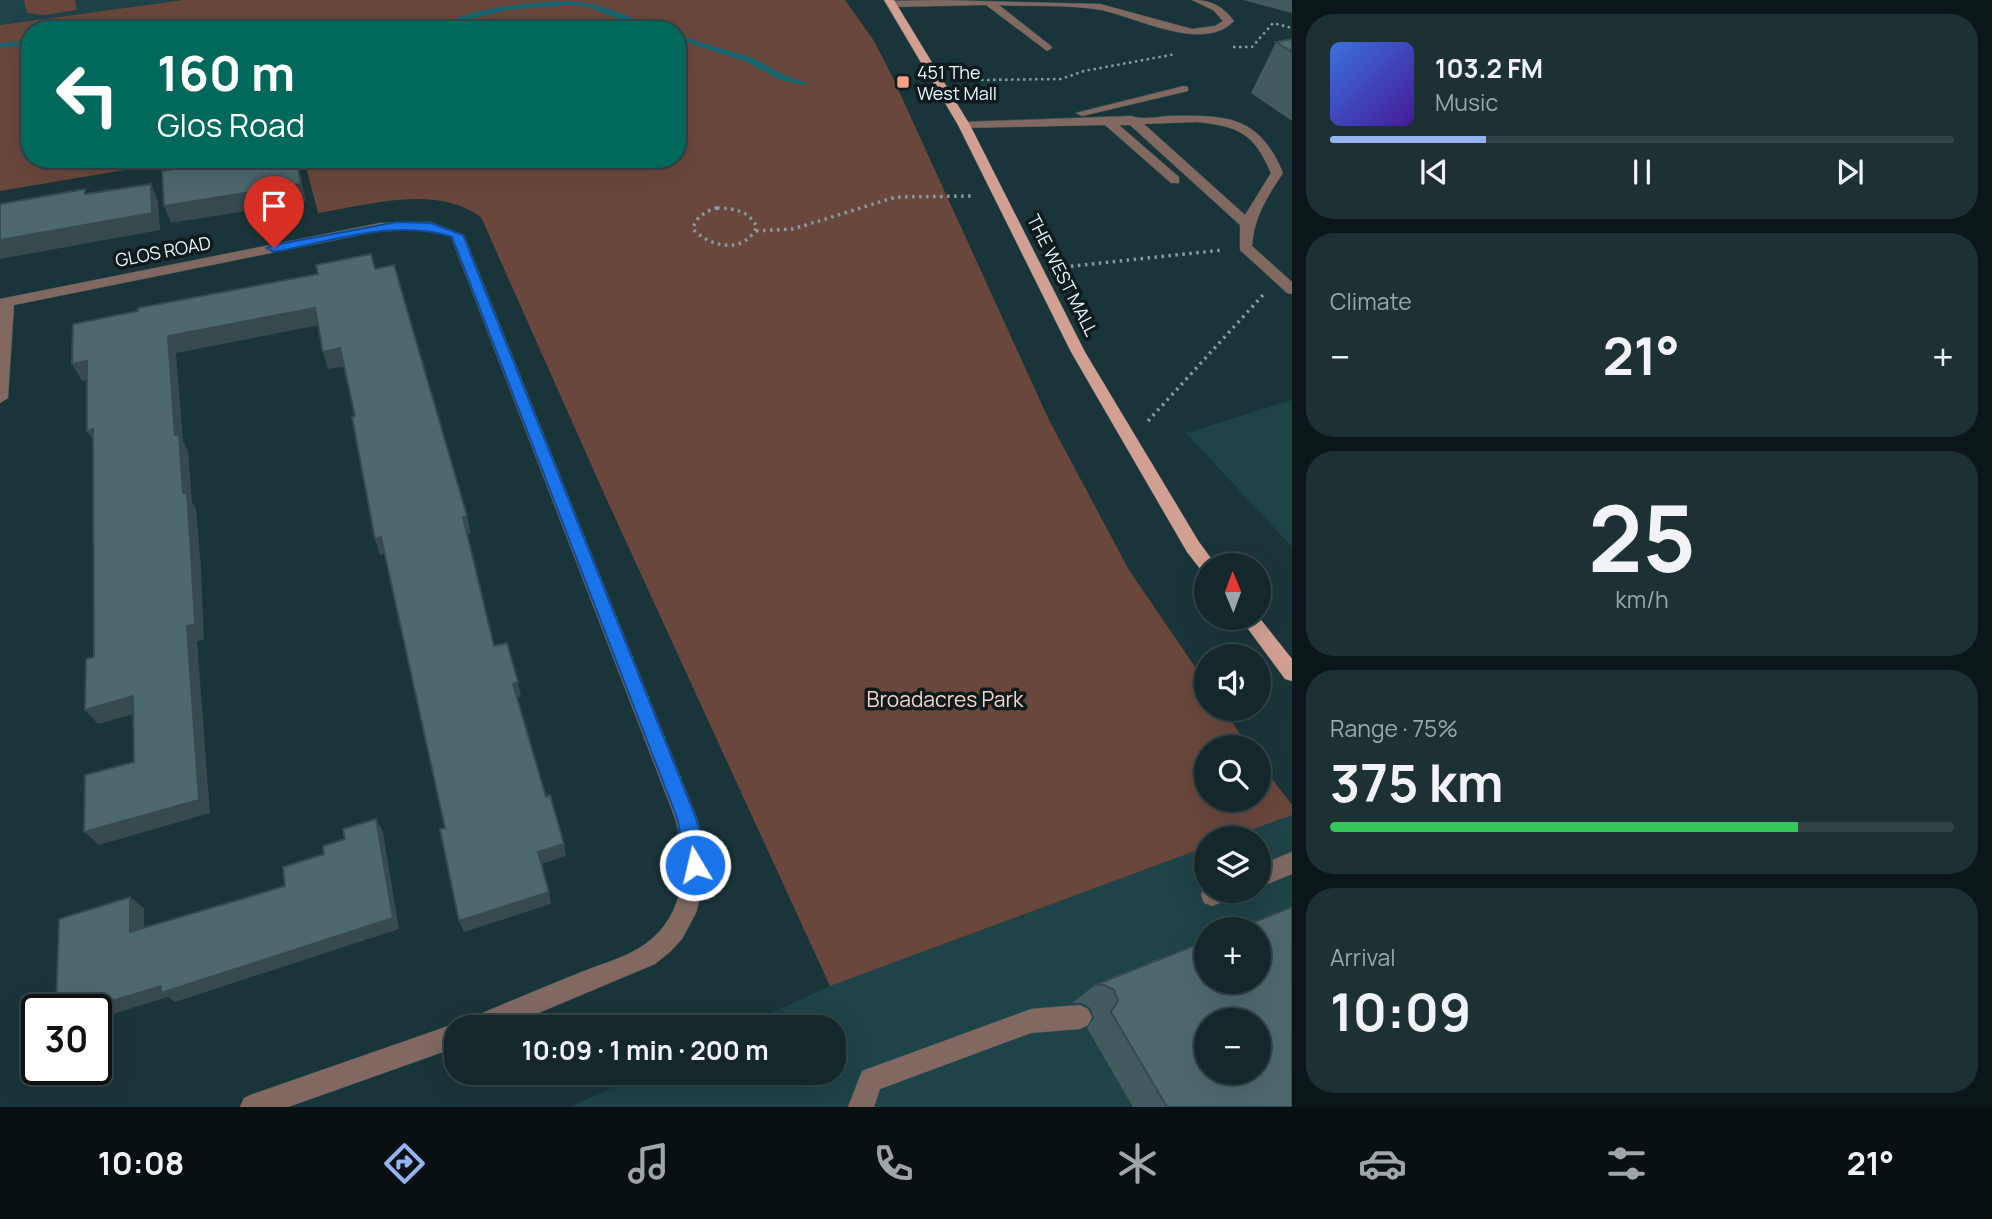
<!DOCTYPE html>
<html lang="en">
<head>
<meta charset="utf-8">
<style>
	:root { --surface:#14282b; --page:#1d3033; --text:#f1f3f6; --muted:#9da6a9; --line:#334447; --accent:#95b2f1 }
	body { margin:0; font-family:Manrope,sans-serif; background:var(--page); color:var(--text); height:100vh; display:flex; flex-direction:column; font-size:26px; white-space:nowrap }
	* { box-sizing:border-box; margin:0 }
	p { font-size:23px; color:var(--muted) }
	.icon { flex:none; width:38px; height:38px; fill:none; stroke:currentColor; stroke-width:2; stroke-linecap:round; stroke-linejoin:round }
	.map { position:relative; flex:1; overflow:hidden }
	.panel { display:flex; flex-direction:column; gap:14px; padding:14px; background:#0b1618; width:700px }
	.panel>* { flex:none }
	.hud { position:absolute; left:21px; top:21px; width:665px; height:147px; border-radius:28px; box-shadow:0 7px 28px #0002,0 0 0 2px var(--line); background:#00695c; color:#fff; overflow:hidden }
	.needle { width:46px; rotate:359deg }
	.buttons { position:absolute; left:1194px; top:553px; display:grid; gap:14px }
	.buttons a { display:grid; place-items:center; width:77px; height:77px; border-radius:50%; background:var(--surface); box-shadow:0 7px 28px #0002,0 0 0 2px var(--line); font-size:35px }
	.speed { position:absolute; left:21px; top:994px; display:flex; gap:14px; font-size:35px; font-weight:700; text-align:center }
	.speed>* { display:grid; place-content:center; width:91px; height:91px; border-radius:50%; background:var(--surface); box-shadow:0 7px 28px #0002,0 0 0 2px var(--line); line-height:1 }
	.speed .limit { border:4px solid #111; border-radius:10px; background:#fff; color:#111 }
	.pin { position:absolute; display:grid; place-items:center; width:60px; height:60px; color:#fff; margin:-72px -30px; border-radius:50% 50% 50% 0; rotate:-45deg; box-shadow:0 0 7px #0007 }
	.pin .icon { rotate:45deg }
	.me { position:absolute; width:77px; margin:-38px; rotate:351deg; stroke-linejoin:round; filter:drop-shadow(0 0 5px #0008) }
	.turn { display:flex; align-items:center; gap:24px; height:147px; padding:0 21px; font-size:32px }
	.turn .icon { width:91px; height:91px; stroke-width:2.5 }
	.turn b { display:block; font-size:49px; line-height:60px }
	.big { font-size:52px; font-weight:700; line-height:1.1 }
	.panel .card { flex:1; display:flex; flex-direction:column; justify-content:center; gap:10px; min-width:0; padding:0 24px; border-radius:28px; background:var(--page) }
	.panel .dial { align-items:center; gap:0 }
	.dial b { font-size:91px; line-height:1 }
	.song { display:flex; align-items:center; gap:21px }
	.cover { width:84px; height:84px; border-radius:10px; background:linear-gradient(135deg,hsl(220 70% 55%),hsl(260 70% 35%)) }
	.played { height:7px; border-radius:4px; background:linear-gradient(90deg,var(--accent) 25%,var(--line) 25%) }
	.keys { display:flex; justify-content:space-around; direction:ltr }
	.heat { display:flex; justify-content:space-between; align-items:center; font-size:38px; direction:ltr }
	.charge { height:10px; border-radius:5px; background:linear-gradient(90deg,#34c759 75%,var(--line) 0) }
	.trip { position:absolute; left:444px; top:1015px; width:402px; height:70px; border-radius:28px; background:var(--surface); box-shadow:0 7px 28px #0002,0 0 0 2px var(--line); font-weight:700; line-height:70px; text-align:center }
	.tabs { display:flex; height:112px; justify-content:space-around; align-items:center; background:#081011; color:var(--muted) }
	.tabs .icon { width:49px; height:49px }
	.tabs .current { color:var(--accent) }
	.tabs b { font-size:32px; color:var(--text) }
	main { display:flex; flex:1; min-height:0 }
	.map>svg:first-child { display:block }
	.built { fill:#1e4348; fill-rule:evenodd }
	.green { fill:#69473d }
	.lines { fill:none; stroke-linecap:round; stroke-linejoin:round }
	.stream { fill:#176670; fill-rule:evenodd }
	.minor-casing { stroke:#3b5458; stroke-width:1 }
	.major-casing { stroke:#3b5458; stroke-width:1 }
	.path-far1 { stroke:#879b9f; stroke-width:2.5; stroke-dasharray:2.5 3.5; stroke-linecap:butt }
	.path { stroke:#879b9f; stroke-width:3.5; stroke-dasharray:2.5 4.5; stroke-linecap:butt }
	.minor { fill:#816962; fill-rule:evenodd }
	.major { fill:#d1a092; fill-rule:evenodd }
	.wall { fill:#435a5f }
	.shaded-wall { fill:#374a4d }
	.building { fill:#4e696e; stroke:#374a4d; stroke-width:2; fill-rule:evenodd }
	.route { fill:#1a73e8; stroke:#114b97; stroke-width:2 }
	.poi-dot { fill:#f39f85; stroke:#0f1a1c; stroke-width:2.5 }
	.labels { text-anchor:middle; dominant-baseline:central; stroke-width:7; stroke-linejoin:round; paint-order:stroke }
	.far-poi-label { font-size:18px; fill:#e9f8fb; stroke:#0f1a1c; text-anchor:start }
	.far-street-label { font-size:18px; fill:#e9f8fb; stroke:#0f1a1c }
	.park-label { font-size:21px; fill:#f6d3c9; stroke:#0f1a1c }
</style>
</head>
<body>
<main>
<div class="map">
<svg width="1292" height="1107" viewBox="0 0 1292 1107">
	<rect width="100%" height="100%" fill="#1a3539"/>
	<g class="built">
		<path d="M0,0H183L0,25Z"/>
		<path d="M1292,400V547L1186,433Z"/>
		<path d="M1292,815V1107H570L643,1073H835V1027H741L830,986L1206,847V891H1258V838H1229ZM1206,929H1258V982H1206ZM1206,1020H1258V1073H1206Z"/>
	</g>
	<g class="green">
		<path d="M24,0H75L77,10L43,15L27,13Z"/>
		<path d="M183,0H845L874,41L892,76L1049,420L1129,570L1206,683V709H1223L1249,747H1206V800H1258V760L1292,805V815L1229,838H1206V847L830,986L606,498L481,217C435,184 369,205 318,213L304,159H677V30H30V159H190L0,191V25Z"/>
	</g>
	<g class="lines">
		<g class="stream">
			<path d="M568,1C597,2 632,16 657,30L643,29L586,6L568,5L508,10L471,19L439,30H429C464,9 527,2 568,1Z"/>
			<path d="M677,35L753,58L786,76L808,83L804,85L780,80L747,62L677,39Z"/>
			<path d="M30,41V45L0,47V43Z"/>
		</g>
		<defs>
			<g id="minor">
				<path d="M940,0L1100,4L1192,29L1215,26L1223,21L1213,10L1192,0C1212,0 1222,6 1234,21C1203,53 1139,18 1101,10C1069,4 1032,7 999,5L1051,46L1052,48L1047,51L986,5L892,7L887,4L892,1Z"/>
				<path d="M1184,86L1188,87V91L1082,116L1076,113Z"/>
				<path d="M1131,116C1142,120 1157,117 1168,116C1226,115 1259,115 1283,173C1267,197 1254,217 1252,246L1292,282V294L1287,293L1240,250V225L1130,125H1119L1179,177V183H1171L1105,125L964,128L958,125L964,122ZM1196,122C1238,126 1254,133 1271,173L1245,215L1144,124Z"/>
				<path d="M431,222L464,235L697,818L705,849L704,882L696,913L682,939L671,951L655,964L505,1027H457V1047L288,1107H240L244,1098L253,1094L457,1023L465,1026L469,1019C505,1003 542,988 579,973C598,965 621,959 639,948C687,919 688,866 675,818L451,237L430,230L380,231L14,305L8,398L0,403V299L380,223Z"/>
				<path d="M1292,852V874L1258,888V866Z"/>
				<path d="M1204,887L1206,891H1233L1230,899L1212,906L1204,903L1201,895Z"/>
				<path d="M1080,1005L1088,1009L1092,1017L1088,1025L1080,1029L1031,1033L880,1089L874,1107H848L862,1071L1031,1009Z"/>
			</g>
			<g id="major">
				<path d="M884,0H894L970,125L1085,352L1199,542L1216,565H1206V572L1201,570L1187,552L1071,352L958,125Z"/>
				<path d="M1258,616L1292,659V681L1285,679L1240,618Z"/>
			</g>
		</defs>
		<use href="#minor" class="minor-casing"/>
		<use href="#major" class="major-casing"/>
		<g class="path-far1">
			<path d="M1233,47H1252L1273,23L1292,28"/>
			<path d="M981,80L1061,79L1084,71L1176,54"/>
		</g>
		<g class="path">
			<path d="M717,208C734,208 749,211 757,227C744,254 711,248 693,229C695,217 706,211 717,208Z"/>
			<path d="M756,231L793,229L896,197L971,196"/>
			<path d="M1064,267L1223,250"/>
			<path d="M1148,421L1263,295"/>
		</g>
		<use href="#minor" class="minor"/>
		<use href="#major" class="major"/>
	</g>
	<g class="wall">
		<path d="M1243,0H1292V13Z"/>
		<path d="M1292,39V121L1251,93L1276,42Z"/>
		<path d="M1206,941L1292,1107H1133L1087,1028L1094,1018L1090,1008L1081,1003H1072L1095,985Z"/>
	</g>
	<g class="shaded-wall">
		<path d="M297,159L306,201L171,223L164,206Z"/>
		<path d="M151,184L158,201L160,230L0,259V240Z"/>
		<path d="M315,308L320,325L176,353L183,441L188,451L192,502L196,509L201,569L204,640L197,641L210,813L99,845L84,832L199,800L187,626L183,493L175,435L168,336Z"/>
		<path d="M340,348L345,366L328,369L323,352Z"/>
		<path d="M87,361L97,378L82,381L72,364Z"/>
		<path d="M93,429L98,448L87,431Z"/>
		<path d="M467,516L471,533L467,534L463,517Z"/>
		<path d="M381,537L386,553L380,555L375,539Z"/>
		<path d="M518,682L521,697L516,698L513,684Z"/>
		<path d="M133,696L145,711L98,724L85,710Z"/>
		<path d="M376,819L383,832L399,929L175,1002L168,997L96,1019V1010H82L161,986Z"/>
		<path d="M564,844L566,856L541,864L538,852Z"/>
		<path d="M549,892L551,904L464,932L459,921Z"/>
		<path d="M130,897L144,908V943L130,932Z"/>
	</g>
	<g class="building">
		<path d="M1292,39V52L1276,42Z"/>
		<path d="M235,159H296L301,184L164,206L162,171Z"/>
		<path d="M151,184L152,213L0,240V204L85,189V194Z"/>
		<path d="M371,254L375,269L394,265L467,516L463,517L494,646L507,643L518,682L513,684L546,797L550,795L564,844L538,852L549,892L459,921L440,829L445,828L381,537L375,539L352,417L355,416L340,348L323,352L315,308L168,336L175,435L179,434L183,493H187L191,553L195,624L187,626L199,800L84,832L85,775L134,762L133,696L85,710L86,659L94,657L93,429L87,431V361L72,364L73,324L138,311V308L318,274L316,265Z"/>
		<path d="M376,819L393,918L161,993V986L82,1010H56L59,919L130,897V932L285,886L283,867L324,854L323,846L345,839L343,829Z"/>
		<path d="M1292,907V1107H1167L1111,1012L1118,1001L1114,990L1104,985H1095L1206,941V982H1258V929H1236ZM1206,1020H1258V1073H1206Z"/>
	</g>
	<path class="route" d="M397,222L431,223L463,235L696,818C700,835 709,855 702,872L695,875L688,872C682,859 681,834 677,818L452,237C397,218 329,242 274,252L267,248L274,245Z"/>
	<rect class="poi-dot" x="896" y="75" width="14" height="14" rx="3.5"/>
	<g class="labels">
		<g class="far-poi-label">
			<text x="917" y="72">451 The<tspan x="917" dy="21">West Mall</tspan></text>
		</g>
		<g class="far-street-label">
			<text transform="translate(163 251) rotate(-11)">GLOS ROAD</text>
			<text transform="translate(1063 275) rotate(63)">THE WEST MALL</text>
		</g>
		<g class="park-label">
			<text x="945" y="699">Broadacres Park</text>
		</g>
	</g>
</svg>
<div class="buttons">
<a><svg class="needle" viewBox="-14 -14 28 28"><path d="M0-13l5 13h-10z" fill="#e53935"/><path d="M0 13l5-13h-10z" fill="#9da6a9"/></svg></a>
<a><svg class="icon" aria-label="sound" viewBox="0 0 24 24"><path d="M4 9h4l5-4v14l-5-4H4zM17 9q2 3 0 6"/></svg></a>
<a><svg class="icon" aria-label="search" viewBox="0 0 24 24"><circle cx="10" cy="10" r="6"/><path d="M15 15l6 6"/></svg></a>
<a><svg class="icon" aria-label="layers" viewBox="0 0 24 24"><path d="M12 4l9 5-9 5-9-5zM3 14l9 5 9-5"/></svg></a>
<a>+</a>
<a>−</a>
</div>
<div class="speed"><div class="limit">30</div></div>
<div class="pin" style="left:274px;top:248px;background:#d93025"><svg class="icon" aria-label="arrive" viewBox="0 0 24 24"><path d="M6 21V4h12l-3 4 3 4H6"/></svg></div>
<svg class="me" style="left:695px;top:865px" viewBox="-20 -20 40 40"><circle r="17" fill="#1a73e8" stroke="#fff" stroke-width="3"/><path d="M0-11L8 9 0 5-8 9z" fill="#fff"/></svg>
<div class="trip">10:09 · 1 min · 200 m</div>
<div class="hud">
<div class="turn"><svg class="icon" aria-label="left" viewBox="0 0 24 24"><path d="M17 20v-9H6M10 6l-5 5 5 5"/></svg><div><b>160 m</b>Glos Road</div></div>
</div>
</div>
<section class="panel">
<div class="card">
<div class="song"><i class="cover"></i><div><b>103.2 FM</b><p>Music</p></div></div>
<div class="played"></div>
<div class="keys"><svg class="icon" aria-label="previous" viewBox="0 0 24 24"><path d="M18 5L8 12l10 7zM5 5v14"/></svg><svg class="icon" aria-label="pause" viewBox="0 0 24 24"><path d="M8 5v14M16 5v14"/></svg><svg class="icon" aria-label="next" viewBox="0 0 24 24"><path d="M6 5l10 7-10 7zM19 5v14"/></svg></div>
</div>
<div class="card"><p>Climate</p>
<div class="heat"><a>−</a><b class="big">21°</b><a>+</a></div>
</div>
<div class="card dial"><b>25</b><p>km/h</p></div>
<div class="card"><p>Range · 75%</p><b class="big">375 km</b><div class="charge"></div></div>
<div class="card"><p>Arrival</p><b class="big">10:09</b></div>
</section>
</main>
<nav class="tabs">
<b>10:08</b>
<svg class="icon current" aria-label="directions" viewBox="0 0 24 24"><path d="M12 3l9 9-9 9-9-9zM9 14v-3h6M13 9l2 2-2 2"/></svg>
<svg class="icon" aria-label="music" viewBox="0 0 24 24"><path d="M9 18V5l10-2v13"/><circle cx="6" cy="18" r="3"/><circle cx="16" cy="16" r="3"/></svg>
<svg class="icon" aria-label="phone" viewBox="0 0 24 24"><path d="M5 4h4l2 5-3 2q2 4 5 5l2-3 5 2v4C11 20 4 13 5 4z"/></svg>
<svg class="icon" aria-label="climate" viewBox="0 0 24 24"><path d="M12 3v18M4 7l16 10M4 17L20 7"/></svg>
<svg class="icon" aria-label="car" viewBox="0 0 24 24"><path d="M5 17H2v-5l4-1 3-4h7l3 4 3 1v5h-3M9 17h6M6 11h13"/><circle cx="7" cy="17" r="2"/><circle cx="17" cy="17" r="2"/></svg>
<svg class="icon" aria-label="filters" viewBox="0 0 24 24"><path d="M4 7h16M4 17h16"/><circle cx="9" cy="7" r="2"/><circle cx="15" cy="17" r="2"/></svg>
<b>21°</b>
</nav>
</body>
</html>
